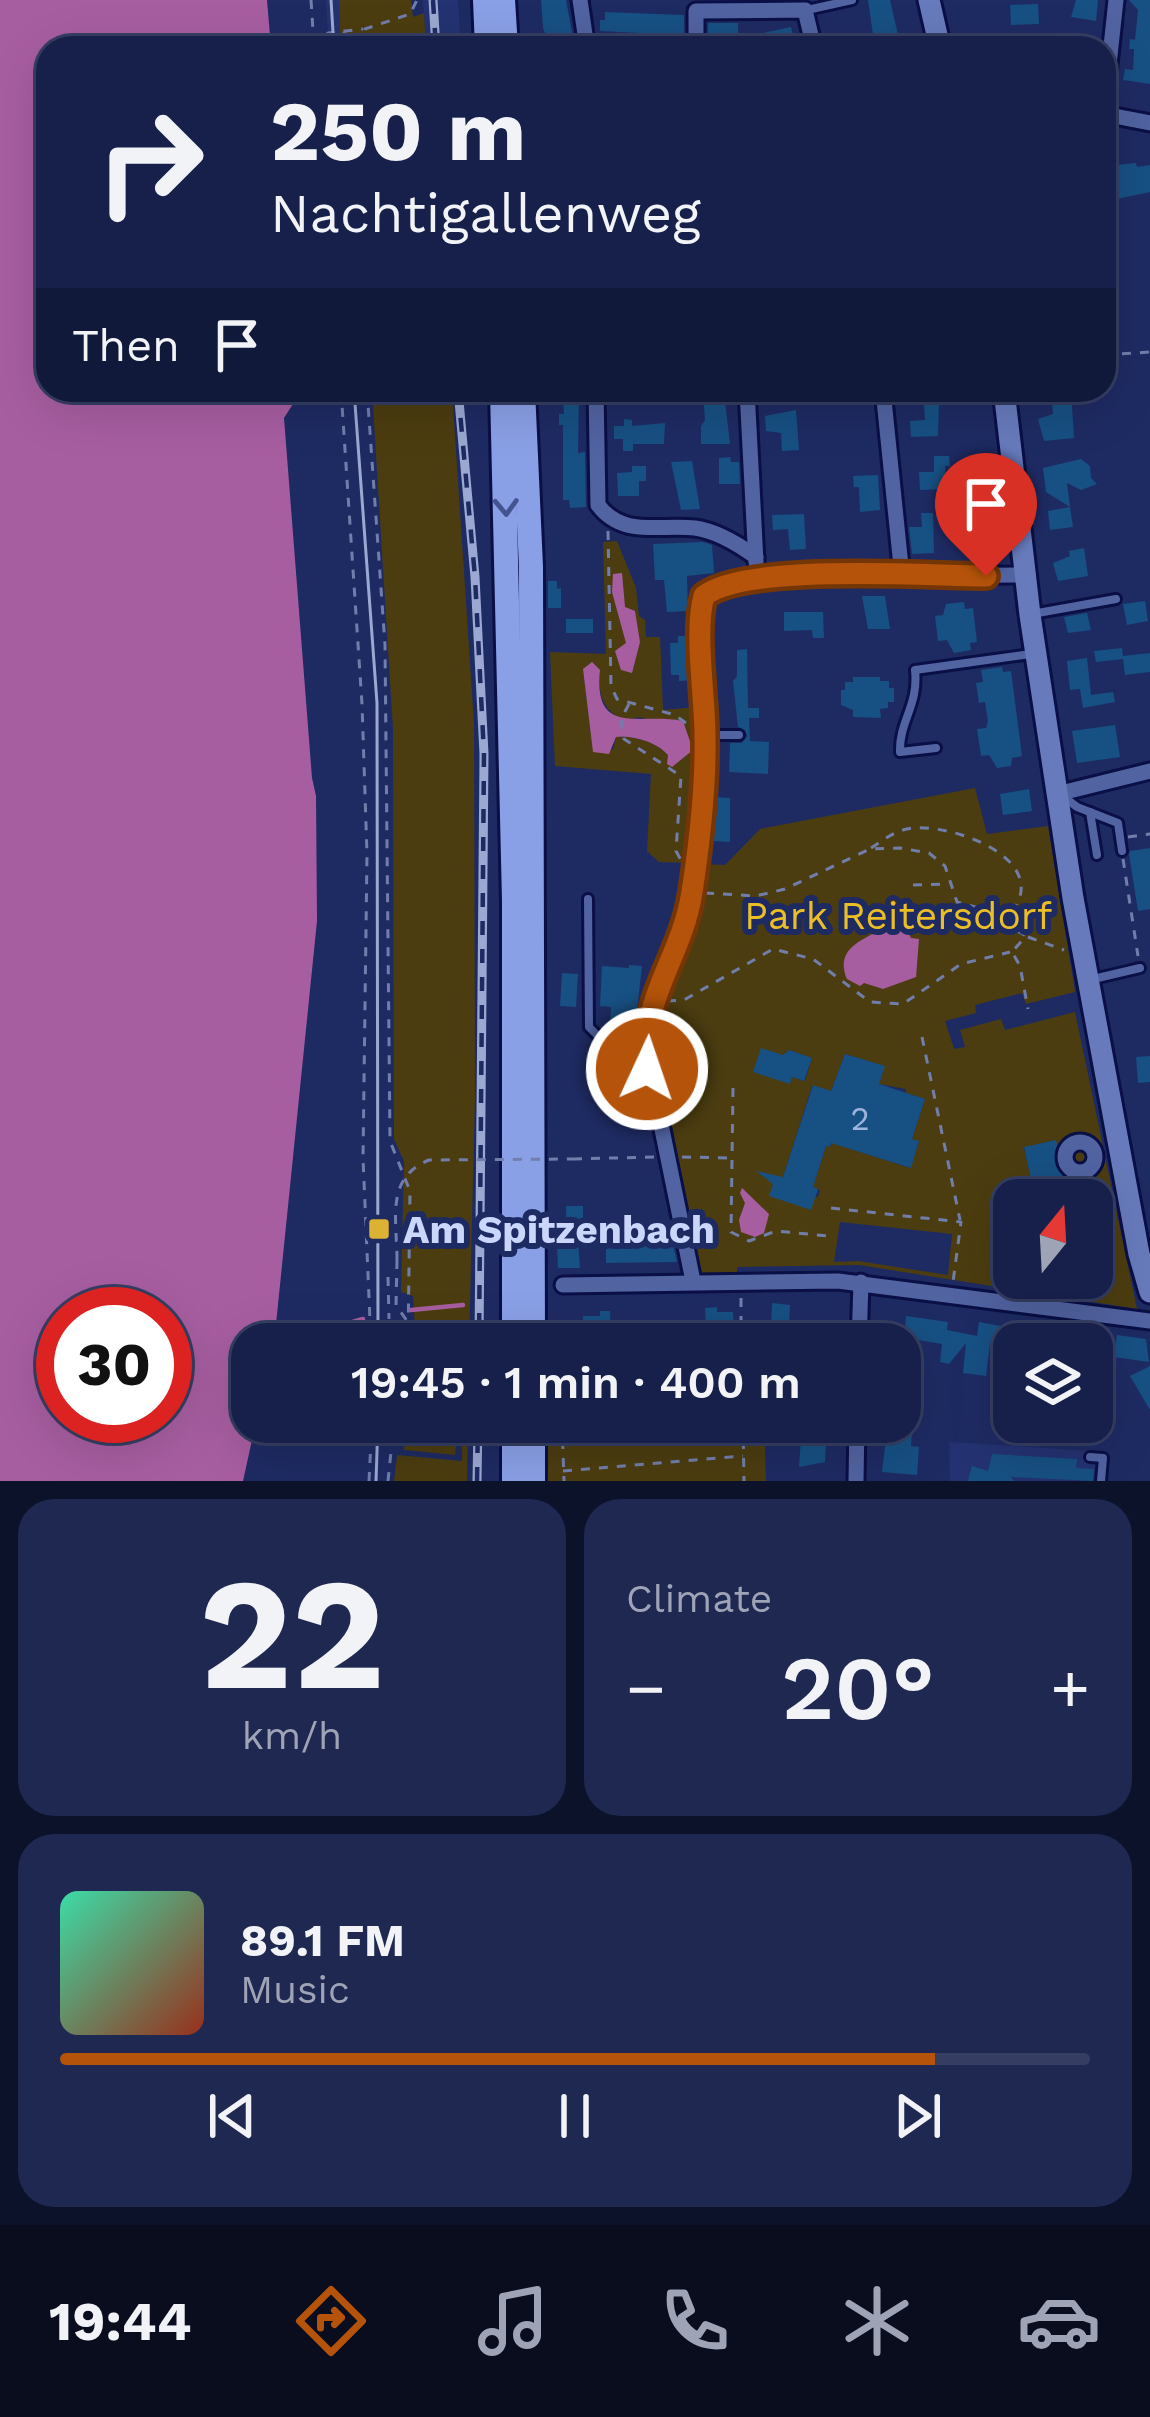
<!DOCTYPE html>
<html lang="en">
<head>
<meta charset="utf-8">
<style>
	:root { --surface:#16204a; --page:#1f2851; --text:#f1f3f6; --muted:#9ea3b5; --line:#353e62; --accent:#b45309 }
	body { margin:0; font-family:"Work Sans",sans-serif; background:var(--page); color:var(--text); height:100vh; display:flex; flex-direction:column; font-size:45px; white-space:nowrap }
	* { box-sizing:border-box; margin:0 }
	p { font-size:39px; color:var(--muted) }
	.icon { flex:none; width:66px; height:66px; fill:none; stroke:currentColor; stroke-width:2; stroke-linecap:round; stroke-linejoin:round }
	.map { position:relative; height:1481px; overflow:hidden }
	.drawer { display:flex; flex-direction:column; gap:18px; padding:18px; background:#0c1229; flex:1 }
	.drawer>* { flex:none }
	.top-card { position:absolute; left:36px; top:36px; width:1080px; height:366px; border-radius:36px; box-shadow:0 12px 48px #0002,0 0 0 3px var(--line); background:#16204a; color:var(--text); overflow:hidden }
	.needle { width:78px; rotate:18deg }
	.buttons { position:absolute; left:993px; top:1179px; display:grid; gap:24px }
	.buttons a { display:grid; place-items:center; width:120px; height:120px; border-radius:24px; background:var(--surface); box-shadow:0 12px 48px #0002,0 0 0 3px var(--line); font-size:60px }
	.speed { position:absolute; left:36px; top:1287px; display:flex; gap:24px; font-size:60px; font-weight:700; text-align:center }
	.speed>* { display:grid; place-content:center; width:156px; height:156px; border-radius:50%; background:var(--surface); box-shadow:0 12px 48px #0002,0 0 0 3px var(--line); line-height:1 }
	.speed .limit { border:18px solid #d22; background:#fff; color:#111 }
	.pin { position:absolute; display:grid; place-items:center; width:102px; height:102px; color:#fff; margin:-123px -51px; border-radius:50% 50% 50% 0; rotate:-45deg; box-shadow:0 0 12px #0007 }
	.pin .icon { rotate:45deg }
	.me { position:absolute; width:132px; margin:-66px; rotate:3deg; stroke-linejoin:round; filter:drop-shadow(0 0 9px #0008) }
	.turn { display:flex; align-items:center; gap:42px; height:252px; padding:0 36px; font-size:54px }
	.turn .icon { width:156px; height:156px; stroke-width:2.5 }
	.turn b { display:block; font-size:84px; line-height:102px }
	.then { display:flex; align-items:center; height:114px; padding:0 36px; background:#0003; gap:24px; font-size:45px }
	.big { font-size:90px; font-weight:600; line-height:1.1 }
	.drawer .card { flex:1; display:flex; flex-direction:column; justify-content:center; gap:18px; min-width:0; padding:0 42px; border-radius:36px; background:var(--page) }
	.drawer .dial { align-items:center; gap:0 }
	.dial b { font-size:156px; line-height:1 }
	.song { display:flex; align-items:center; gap:36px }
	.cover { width:144px; height:144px; border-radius:18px; background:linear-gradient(135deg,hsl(160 70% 55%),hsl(10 70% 35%)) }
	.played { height:12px; border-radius:6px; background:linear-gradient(90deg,var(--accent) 85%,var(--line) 85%) }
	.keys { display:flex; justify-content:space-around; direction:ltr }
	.heat { display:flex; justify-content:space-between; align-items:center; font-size:66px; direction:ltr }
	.drawer .tiles { flex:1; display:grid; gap:18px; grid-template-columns:1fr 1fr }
	.card:last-child { grid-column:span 2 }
	.trip { position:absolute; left:231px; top:1323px; width:690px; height:120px; border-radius:36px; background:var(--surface); box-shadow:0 12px 48px #0002,0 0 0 3px var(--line); font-weight:600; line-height:120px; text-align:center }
	.dock { display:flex; height:192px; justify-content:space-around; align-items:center; background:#090d1e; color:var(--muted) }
	.dock .icon { width:84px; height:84px }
	.dock .current { color:var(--accent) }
	.dock b { font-size:54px; color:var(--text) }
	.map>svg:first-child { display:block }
	.built { fill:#243272 }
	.green { fill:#4c3d10; fill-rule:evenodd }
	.water { fill:#a75ea1; fill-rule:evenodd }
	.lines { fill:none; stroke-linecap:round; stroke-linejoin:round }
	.stream { stroke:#a75ea1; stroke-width:4.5 }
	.building { fill:#175083 }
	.service-casing { stroke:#0a0f46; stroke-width:14 }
	.minor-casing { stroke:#0a0f46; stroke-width:21 }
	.secondary-casing { stroke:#0a0f46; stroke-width:27 }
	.trunk-casing { stroke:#0a0f46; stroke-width:30 }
	.path { stroke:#717eac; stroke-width:3; stroke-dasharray:9 9; stroke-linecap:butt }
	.service { stroke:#5163a1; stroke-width:8 }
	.minor { stroke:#5163a1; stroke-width:15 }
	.secondary { stroke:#677abb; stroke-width:21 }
	.trunk { stroke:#8aa0e6; stroke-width:24 }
	.tram { stroke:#9ba8d1; stroke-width:3 }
	.rail-casing { stroke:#9ba8d1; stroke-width:9 }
	.rail { stroke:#1e2b63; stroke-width:4.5; stroke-dasharray:14; stroke-linecap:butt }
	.path-bridge { stroke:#717eac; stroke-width:3; stroke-dasharray:9 9; stroke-linecap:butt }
	.oneway { stroke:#445491 }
	.route-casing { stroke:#753606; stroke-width:30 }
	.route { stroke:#b45309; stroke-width:21 }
	.poi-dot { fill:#dbb233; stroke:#1e2b63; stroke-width:4.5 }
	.labels { text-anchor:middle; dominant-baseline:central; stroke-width:12; stroke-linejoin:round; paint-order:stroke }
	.number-label { font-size:33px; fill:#9db4dc }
	.park-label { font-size:39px; fill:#ebbe25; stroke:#1e2b63 }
	.poi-label { font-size:39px; font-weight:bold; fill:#cad6fa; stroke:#1e2b63; text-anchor:start }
</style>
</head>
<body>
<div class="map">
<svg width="1150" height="1481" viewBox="0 0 1150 1481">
	<rect width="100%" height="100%" fill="#1e2b63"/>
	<g class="built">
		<path d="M326,0H339L340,48H329Z"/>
		<path d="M423,0H458L461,48H426Z"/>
		<path d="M949,1442L1108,1452L1107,1481H950Z"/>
	</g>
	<g class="green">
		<path d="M339,0H411L413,17L424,13L426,48H340Z"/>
		<path d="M372,390H452L474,724L475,1096L469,1344H416L413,1296L401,1292L404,1161L394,1139L393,729Z"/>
		<path d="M617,541L636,588L639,616L645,620L646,637H660L663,710L697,707L698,769L689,863L659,862L647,851L651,774L555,766L550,652L606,654L603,542ZM583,670H600C598,694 602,710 625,721L639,717L685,731L692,749L668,755C657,742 633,735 616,737L613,750L592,740Z"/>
		<path d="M975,788L987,834L1048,826L1075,992L1026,1004L1022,993L975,1005L976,1013L945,1021L954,1049L965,1047L960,1030L1001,1019L1005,1030L1075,1012L1137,1309L859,1265L737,1267V1277L697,1276L656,1071L661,988L703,864L725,865L760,829ZM789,1050L812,1058L805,1081L792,1077L790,1083L783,1055ZM845,1054L884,1066L879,1084L906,1089V1093L925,1099L912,1139L919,1142L910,1168L845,1147L833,1138L830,1147L826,1146L813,1187L820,1190L818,1197L771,1196L773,1184L783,1177L812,1086L831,1091ZM1055,1140L1064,1182L1033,1189L1024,1148ZM1014,1200H1092V1278H1014ZM840,1222L952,1234L948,1275L858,1261L834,1262Z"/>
		<path d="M462,1422H468L467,1481H394L397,1455L462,1461Z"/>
		<path d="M547,1422H764L766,1481H547Z"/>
		<path d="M407,1425L457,1430L455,1455L404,1450Z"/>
	</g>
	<g class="water">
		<path d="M0,0H267L271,48H48V390H302L284,418L312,778L316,796L317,921L274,1344H252V1422H256L243,1481H0ZM165,1314V1416H63V1314Z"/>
		<path d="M622,573L625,607L635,611L640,642L632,673L621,670L615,651L626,643L612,592L613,574Z"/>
		<path d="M592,662L600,670C593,738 640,712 683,721L693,750L672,767L667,764L668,755C657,742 633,735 616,737L609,754L593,752L583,669Z"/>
		<path d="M890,922L904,924L911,938L919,939L916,977L883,989L864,983L860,986L847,979C833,943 871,940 890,922Z"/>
		<path d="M742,1188L769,1214L764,1233L755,1237L741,1232L739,1220L745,1203L740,1193Z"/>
	</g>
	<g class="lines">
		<g class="stream">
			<path d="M411,1310L463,1305"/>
			<path d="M275,1344L363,1319"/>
		</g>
	</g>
	<g class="building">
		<path d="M541,0H566L574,43L566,48L550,45L543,28Z"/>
		<path d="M868,0H890L901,48H875Z"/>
		<path d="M1076,0H1098L1096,21L1071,17Z"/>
		<path d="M1129,0H1150V84L1123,80L1125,69L1133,70L1134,49H1129L1130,39L1135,40L1138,10Z"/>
		<path d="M1038,4L1039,24L1011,25L1010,5Z"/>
		<path d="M605,12L684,15V48H680L679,35L600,31V20H605Z"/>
		<rect x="708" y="23" width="30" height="25"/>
		<path d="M791,27L796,48H761L758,34Z"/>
		<path d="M1136,163L1137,167L1150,165V192L1112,200L1108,166Z"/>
		<path d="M562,390H579L578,453L585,452L586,507L570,508L569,500H563V425H559V414H564Z"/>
		<path d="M709,390L724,393L730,444H701V426L705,420L703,394H709Z"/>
		<path d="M1051,390H1071L1074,438L1044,441L1038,419L1053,414Z"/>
		<path d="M939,404L938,436L911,437L910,421L925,420L924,405Z"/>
		<path d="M796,410L799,450L782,451L781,433L766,431L765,416Z"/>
		<path d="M624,419L632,420V426L665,423L664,444H633V451H623V439H614V426H624Z"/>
		<path d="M934,456H949L950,466H945L946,489L920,490L919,472H934Z"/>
		<path d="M730,457L731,462H739L740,484H719V458Z"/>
		<path d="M1081,459L1090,466L1091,478L1097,484L1081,490L1067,483L1070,507L1046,492L1043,468Z"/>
		<path d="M692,461L700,509L681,510L671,462Z"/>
		<path d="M632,466H646V481H639V496H618L617,473L632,472Z"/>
		<path d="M878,475L880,510L860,512L859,487H854L853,476Z"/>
		<path d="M1070,507L1073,527L1050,530L1048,511Z"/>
		<path d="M921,513H933L934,553L912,554L909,527H922Z"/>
		<path d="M804,514L806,549L790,550L788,529L773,530L772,515Z"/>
		<path d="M703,542L712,545L714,573L687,576L688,611L667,612L664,580H655L653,544Z"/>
		<path d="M1084,548L1088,576L1058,581L1053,563L1070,556L1069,551Z"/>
		<path d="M548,581H557V589L561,588V608H548Z"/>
		<path d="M862,596H885L890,629H868Z"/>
		<path d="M1145,601L1148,621L1127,625L1123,604Z"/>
		<path d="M964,602L965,609L973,608L977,642L970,643L971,650L954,653L947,640L938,641L935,616L943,615L946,604Z"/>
		<path d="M784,612H823L824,638H813L812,630L784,631Z"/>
		<path d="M1087,613L1091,630L1068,633L1064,617Z"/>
		<rect x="566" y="619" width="27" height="14"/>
		<path d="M678,636H689L692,680L679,681V675H671L670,643H678Z"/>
		<path d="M1122,648L1123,656L1150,653V672L1125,675L1123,659L1096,662L1094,651Z"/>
		<path d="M747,649L748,708H759V718H749L750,741L769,742L768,774L729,772L730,743H742L747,736L745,730L738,727L733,681L737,676V650Z"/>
		<path d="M1087,658L1091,695L1113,692L1115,702L1083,708L1080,689L1070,690L1067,661Z"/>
		<path d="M1002,667L1003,672L1011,671L1022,756L1012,758L1011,766L997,768L989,755L981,756L977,729L986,728L988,721L985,702L979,703L976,683L983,682L981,670Z"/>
		<path d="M853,677H880V681H889V688H894V702H888V708L880,709L881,718L853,717V710L841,705V690H845V682H853Z"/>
		<path d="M1115,725L1120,757L1077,763L1072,731Z"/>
		<path d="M1029,789L1032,811L1003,815L1000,794Z"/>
		<path d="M715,797L730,798V842L713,841Z"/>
		<path d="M1150,848V909L1138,911L1129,854L1130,851Z"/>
		<path d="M629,965L642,966L635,1028L610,1027L611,1007L600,1006L602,966L629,968Z"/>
		<path d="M562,973L578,974L576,1007L560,1006Z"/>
		<path d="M761,1048L783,1055L789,1050L812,1058L804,1081L792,1077L790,1084L753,1072Z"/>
		<path d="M845,1054L885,1066L879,1084L925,1099L912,1139L919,1141L911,1168L831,1143L830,1147L826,1146L813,1187L818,1189L811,1210L769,1196L773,1184L756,1171L783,1177L813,1085L831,1091Z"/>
		<path d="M1150,1056V1082L1138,1083L1136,1057Z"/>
		<path d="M636,1094L642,1119L626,1123L620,1098Z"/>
		<path d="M1056,1140L1065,1183L1033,1189L1024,1147Z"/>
		<path d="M566,1206H583V1227H577L580,1268H558L557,1245H567Z"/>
		<path d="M672,1240L677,1262L606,1263V1248L635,1247V1241Z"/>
		<path d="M772,1303L790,1305L789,1326L771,1324Z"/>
		<path d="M717,1307V1312H733L734,1328L706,1329L705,1308Z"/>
		<path d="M600,1311H610L611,1332L583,1333V1316H600Z"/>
		<path d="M906,1316L948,1322L947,1330L977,1336L979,1322L1028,1331L1098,1337L1097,1344L1014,1347L990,1343L986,1376L963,1373L966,1343L949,1364L940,1362L942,1344L918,1340L917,1347L904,1346Z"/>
		<path d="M806,1321L825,1322L824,1339H805Z"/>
		<path d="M683,1324H697V1333L683,1334L684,1344L620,1342V1326L632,1325V1330L683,1331Z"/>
		<path d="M1117,1335L1146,1339L1149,1362L1114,1357Z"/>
		<path d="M1150,1366V1410L1130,1376Z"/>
		<path d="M900,1416L913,1417L911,1446L919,1447L917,1475L882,1472L888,1422H900Z"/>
		<path d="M801,1438L826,1440L825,1462L799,1467Z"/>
		<path d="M992,1454L1077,1459L1076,1468L1094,1469L1093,1481L1011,1477L1014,1481H968L972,1466L988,1471Z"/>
	</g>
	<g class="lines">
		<defs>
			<g id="service">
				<path d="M807,10L852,0"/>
				<path d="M1032,614L1116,599"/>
				<path d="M707,735H739"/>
				<path d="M936,748L900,752C899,721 919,705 915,670L1031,654"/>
				<path d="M1064,797L1077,807L1118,823L1122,851"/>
				<path d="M1090,812L1097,855"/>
				<path d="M588,899L589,1027L605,1043L643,1047"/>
				<path d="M1089,980L1140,968"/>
				<path d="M1090,1457L1103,1458L1101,1481"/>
			</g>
			<g id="minor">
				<path d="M580,0L587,48"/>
				<path d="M696,48V11L805,10L814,48"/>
				<path d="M1104,111L1116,0"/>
				<path d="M1104,114L1150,123"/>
				<path d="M596,390L598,505C623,538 659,524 695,528C717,531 738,544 756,557"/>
				<path d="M747,390L756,562"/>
				<path d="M883,390L902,576"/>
				<path d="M1057,794L1150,771"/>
				<circle cx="1080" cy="1157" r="15"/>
				<path d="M693,1281L645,1046L651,1002L682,937L693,890L704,783V596L712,589L757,577L1028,575"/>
				<path d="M563,1285L838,1281L1150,1321"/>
				<path d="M859,1344L861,1282"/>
				<path d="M856,1481L857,1422"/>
			</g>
			<g id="secondary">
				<path d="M929,0L940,48"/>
				<path d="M1004,390L1030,615L1073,898L1139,1254L1150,1292"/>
			</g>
			<g id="trunk">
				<path d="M485,0L487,48"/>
				<path d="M503,0L506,48"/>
				<path d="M502,390L514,901V1344"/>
				<path d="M523,390L531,567L533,1344"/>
				<path d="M514,1422V1481"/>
				<path d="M533,1481V1422"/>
			</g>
		</defs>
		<use href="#service" class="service-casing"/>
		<use href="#minor" class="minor-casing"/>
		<use href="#secondary" class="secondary-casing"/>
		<use href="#trunk" class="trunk-casing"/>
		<g class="path">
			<path d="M311,0L314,46"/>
			<path d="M344,32L346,48"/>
			<path d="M314,48L328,33L363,29"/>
			<path d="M363,48L365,29L410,14L417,0"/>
			<path d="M1104,355L1150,352"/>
			<path d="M341,390L362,704L367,854L363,1158L371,1344"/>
			<path d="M367,390L385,645L390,1141L410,1191L408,1344"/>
			<path d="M608,531L611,686L617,699L675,715L690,726"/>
			<path d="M629,704L621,719L624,739L681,776L676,851L682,862"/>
			<path d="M1128,837L1150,834"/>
			<path d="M871,848C885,839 897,829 914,828C962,825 1061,865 1004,921"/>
			<path d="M1123,859L1138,956"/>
			<path d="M913,885L947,884"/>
			<path d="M705,893L756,896L785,889L870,849L900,848L929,853L945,866L957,902L979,908L1026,936L1012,952L1020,966L1028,1009"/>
			<path d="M1028,937L1064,950"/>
			<path d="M667,1001L684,1000L773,949L813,959L870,1002L903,1004L961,964L1010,952"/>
			<path d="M922,1037L960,1220"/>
			<path d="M733,1088L731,1232L749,1241L776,1231L828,1236"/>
			<path d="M682,1157L732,1158"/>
			<path d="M573,1159L655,1157"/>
			<path d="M831,1208L961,1222L953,1282"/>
			<path d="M397,1260L396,1305L407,1321"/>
			<path d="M388,1277L389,1319"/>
			<path d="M741,1298V1344"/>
			<path d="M562,1422L564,1481"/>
			<path d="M743,1422L744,1481"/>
			<path d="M563,1471L743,1456"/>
			<path d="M369,1481L372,1422"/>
			<path d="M388,1481L394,1422"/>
		</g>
		<use href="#service" class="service"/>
		<use href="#minor" class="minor"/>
		<use href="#secondary" class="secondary"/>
		<use href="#trunk" class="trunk"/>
		<g class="tram">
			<path d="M331,0L334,48"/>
			<path d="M354,390L377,703L378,1344"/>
			<path d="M376,1481L378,1422"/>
		</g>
		<defs>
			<g id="rail">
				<path d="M433,0L436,48"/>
				<path d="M458,390L475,577L484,754L479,1344"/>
				<path d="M477,1481L478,1422"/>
			</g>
		</defs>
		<use href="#rail" class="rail-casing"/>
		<use href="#rail" class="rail"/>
		<path class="path-bridge" d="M397,1260C397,1219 385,1178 429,1160L573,1159"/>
	</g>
	<defs><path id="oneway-chevron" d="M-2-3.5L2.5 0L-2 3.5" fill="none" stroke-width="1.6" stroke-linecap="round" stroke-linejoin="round" transform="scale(3)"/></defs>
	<use class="oneway" href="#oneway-chevron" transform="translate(506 507) rotate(88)"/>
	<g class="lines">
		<defs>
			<path id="route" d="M647,1069C641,993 681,961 692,892C700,840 706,787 705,735C705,697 694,630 704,596C745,563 926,576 986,576"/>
		</defs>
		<use href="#route" class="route-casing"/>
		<use href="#route" class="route"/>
	</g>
	<rect class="poi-dot" x="367" y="1217" width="24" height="24" rx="6"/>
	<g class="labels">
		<g class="number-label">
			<text x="860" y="1118">2</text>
		</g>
		<g class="park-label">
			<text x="898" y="915">Park Reitersdorf</text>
		</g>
		<g class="poi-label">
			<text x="403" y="1229">Am Spitzenbach</text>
		</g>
	</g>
</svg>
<div class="buttons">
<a><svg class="needle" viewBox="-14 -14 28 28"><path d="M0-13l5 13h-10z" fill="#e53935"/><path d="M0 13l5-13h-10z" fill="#9ea3b5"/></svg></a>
<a><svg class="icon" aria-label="layers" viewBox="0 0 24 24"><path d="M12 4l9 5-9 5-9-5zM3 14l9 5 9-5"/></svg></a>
</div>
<div class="speed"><div class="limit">30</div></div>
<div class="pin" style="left:986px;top:576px;background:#d93025"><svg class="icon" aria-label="arrive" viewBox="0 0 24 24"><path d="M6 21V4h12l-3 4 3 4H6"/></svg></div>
<svg class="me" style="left:647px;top:1069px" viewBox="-20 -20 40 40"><circle r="17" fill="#b45309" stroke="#fff" stroke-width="3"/><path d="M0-11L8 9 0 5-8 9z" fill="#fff"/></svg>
<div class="trip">19:45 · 1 min · 400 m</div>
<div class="top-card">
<div class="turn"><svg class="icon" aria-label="right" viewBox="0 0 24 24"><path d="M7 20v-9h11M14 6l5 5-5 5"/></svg><div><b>250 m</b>Nachtigallenweg</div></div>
<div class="then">Then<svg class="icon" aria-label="arrive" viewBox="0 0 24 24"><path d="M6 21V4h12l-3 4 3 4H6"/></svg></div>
</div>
</div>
<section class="drawer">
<div class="tiles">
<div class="card dial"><b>22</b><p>km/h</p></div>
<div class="card"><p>Climate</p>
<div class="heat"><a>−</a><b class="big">20°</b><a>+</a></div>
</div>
<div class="card">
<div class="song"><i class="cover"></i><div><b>89.1 FM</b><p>Music</p></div></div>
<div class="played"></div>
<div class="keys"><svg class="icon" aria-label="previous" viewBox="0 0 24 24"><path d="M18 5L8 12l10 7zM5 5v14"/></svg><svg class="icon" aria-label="pause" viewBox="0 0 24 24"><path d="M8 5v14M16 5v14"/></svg><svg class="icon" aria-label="next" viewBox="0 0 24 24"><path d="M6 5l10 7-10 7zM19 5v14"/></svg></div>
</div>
</div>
</section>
<nav class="dock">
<b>19:44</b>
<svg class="icon current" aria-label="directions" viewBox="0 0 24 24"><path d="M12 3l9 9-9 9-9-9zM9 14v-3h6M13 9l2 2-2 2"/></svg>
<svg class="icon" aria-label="music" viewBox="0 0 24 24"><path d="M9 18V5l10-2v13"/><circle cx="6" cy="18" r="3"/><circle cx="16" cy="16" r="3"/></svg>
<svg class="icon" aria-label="phone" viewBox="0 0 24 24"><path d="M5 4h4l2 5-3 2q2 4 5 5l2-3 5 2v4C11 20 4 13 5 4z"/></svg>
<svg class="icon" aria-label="climate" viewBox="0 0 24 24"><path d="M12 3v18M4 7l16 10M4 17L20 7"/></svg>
<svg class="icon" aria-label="car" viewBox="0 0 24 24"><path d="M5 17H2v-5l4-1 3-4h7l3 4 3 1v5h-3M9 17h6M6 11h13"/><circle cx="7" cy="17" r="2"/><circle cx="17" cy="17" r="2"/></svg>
</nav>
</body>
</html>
